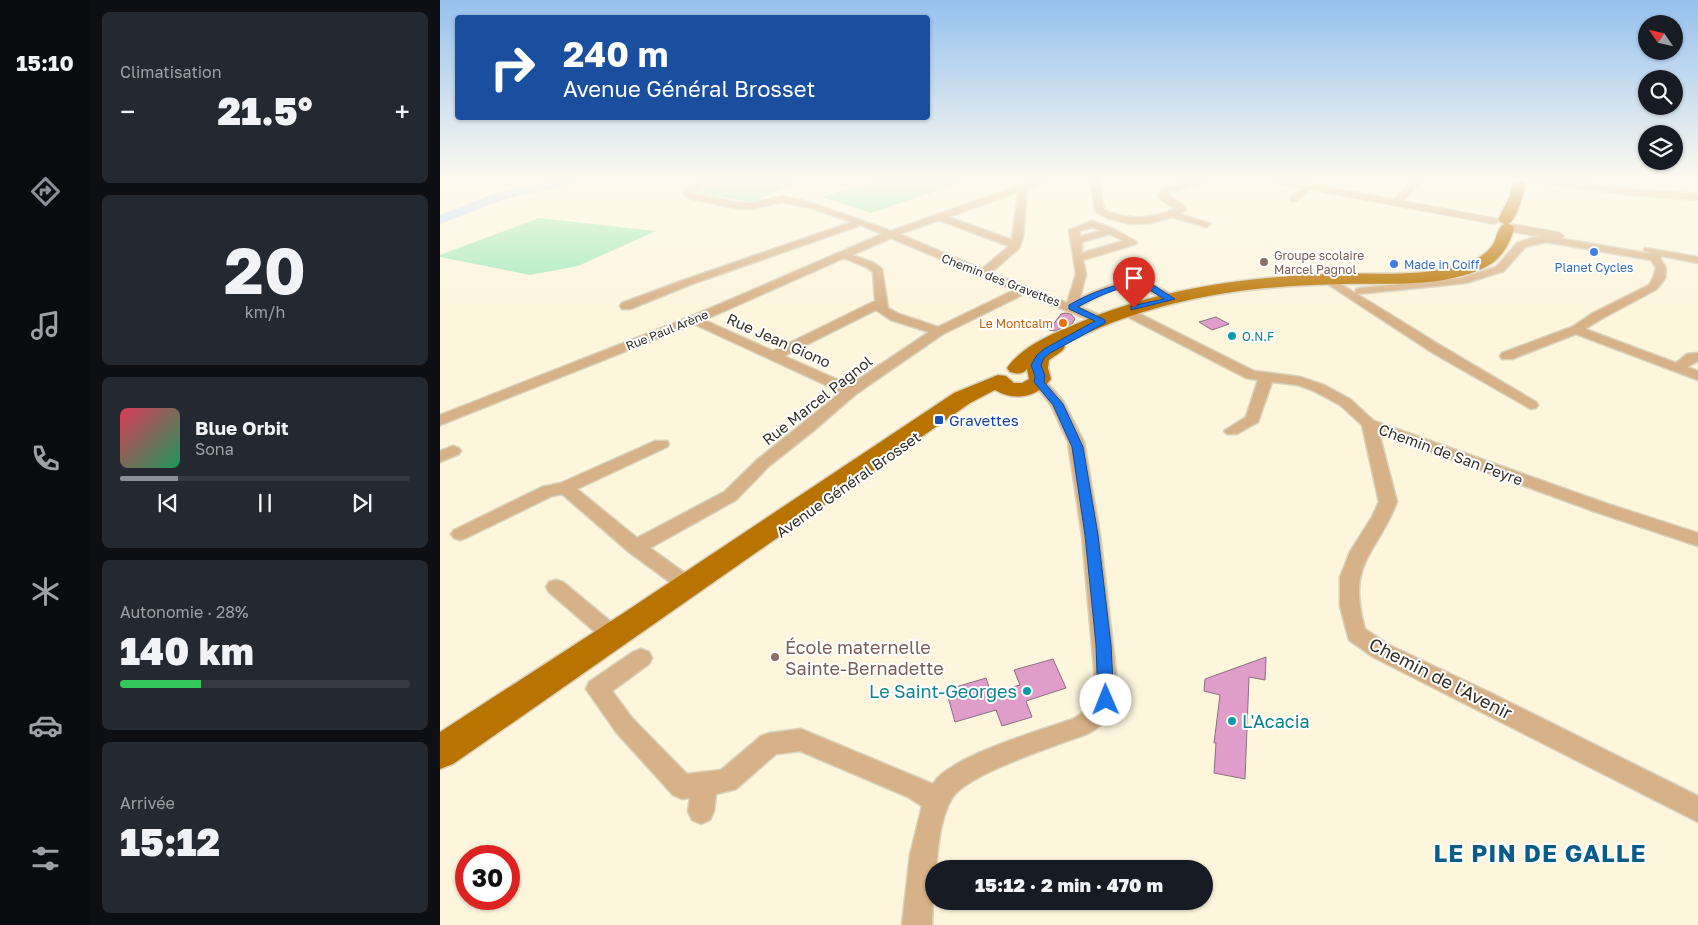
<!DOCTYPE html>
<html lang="fr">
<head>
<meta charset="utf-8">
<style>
	:root { --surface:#171b24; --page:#242831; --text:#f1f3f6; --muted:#9ea1a6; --line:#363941; --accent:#8c9099 }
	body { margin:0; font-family:"Golos Text",sans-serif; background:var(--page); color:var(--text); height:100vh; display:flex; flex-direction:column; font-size:19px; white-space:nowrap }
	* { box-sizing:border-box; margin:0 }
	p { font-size:16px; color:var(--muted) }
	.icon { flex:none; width:28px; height:28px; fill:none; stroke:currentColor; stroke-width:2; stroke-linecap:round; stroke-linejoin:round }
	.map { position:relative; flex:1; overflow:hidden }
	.panel { display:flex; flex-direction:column; gap:12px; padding:12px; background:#0d0f14; width:350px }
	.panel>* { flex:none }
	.top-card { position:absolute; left:15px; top:15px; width:475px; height:105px; border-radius:5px; box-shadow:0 1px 4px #0004; background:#1a4fa0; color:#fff; overflow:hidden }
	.needle { width:32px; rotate:304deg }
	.controls { position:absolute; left:1198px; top:15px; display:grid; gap:10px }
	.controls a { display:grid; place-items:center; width:45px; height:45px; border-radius:50%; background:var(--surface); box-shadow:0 1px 4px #0004; font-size:25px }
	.speed { position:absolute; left:15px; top:845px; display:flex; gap:10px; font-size:25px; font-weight:700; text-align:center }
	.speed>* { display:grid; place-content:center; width:65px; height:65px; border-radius:50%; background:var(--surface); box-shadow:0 1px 4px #0004; line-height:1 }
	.speed .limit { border:8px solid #d22; background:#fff; color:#111 }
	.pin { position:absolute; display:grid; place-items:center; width:42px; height:42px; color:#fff; margin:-51px -21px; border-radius:50% 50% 50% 0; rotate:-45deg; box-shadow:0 0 5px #0007 }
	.pin .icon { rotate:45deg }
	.me { position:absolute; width:55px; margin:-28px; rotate:359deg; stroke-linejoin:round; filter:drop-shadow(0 0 4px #0008) }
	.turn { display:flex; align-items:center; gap:18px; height:105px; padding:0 25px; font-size:22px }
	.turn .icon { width:65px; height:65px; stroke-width:2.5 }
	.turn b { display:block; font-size:35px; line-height:42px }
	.big { font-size:38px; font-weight:800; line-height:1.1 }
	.panel .widget { flex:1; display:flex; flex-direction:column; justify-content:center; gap:8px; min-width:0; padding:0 18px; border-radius:8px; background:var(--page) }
	.panel .dial { align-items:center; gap:0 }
	.dial b { font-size:65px; line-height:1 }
	.song { display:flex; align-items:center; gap:15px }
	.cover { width:60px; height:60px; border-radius:8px; background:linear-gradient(135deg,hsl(350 70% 55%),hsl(150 70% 35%)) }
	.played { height:5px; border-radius:2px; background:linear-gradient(90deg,var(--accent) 20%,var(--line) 20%) }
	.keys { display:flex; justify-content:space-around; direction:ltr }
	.heat { display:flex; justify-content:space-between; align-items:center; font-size:28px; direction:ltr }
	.charge { height:8px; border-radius:4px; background:linear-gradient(90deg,#34c759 28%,var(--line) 0) }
	.trip { position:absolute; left:485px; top:860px; width:288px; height:50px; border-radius:25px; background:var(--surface); box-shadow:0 1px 4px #0004; font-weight:800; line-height:50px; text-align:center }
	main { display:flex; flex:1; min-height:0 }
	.tabs { display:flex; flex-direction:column; width:90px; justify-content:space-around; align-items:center; background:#090b0e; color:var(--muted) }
	.tabs .icon { width:35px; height:35px }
	.tabs .selected { color:var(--accent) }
	.tabs b { font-size:22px; color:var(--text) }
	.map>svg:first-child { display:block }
	.green { fill:#a2eab9 }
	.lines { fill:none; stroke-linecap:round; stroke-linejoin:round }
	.river { fill:#b9d5fa; fill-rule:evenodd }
	.building { fill:#e19dca; stroke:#88717f }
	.minor-casing { stroke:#d8d1bb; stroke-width:3 }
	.tertiary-casing { stroke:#d8d1bb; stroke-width:2 }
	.primary-casing { stroke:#d8d1bb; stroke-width:3 }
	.minor { fill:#d7b187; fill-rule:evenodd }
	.tertiary { fill:#d7b187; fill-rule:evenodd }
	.primary { fill:#b97300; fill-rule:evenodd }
	.route { fill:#1a73e8; stroke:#114b97 }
	.shop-dot { fill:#3f7fe0; stroke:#fff; stroke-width:2 }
	.education-dot { fill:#8d6e63; stroke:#fff; stroke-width:2 }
	.food-dot { fill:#e8710a; stroke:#fff; stroke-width:2 }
	.culture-dot { fill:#0f9aa8; stroke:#fff; stroke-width:2 }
	.transit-dot { fill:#1a4fb4; stroke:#fff; stroke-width:2 }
	.labels { text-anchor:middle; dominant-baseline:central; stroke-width:4; stroke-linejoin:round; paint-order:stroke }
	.far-education-label { font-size:12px; fill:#785e54; stroke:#fff; text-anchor:start }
	.far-shop-label { font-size:12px; fill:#366cbe; stroke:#fff; text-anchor:start }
	.far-street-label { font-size:12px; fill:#322f25; stroke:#fff }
	.far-food-label { font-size:12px; fill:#c56008; stroke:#fff; text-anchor:end }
	.far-culture-label { font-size:12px; fill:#0d838f; stroke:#fff; text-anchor:start }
	.street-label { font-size:15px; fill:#322f25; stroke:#fff }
	.transit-label { font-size:15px; fill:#164399; stroke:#fff; text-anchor:start }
	.near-education-label { font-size:18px; fill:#785e54; stroke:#fff; text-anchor:start }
	.near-street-label { font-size:18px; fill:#322f25; stroke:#fff }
	.near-culture-label { font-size:18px; fill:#0d838f; stroke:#fff; text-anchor:end }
	.near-district-label { font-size:24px; font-weight:bold; letter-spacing:1px; fill:#0b5d89; stroke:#fff }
</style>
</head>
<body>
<main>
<nav class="tabs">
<b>15:10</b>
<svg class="icon selected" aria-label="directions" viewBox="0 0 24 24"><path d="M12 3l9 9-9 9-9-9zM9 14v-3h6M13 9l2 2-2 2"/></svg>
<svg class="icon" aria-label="music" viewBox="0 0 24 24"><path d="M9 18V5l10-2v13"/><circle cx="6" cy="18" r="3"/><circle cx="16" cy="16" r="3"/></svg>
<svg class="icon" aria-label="phone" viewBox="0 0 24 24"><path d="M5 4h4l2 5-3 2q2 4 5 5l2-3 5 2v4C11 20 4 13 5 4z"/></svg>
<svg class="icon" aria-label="climate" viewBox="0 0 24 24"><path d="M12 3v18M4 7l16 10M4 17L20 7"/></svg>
<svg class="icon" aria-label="car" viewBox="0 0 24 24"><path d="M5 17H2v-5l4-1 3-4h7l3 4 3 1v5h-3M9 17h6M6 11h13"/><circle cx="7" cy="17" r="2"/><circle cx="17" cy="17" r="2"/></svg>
<svg class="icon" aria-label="filters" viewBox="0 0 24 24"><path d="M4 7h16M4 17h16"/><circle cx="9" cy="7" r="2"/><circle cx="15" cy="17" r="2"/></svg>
</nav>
<section class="panel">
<div class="widget"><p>Climatisation</p>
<div class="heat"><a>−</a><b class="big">21.5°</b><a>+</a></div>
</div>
<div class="widget dial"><b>20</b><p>km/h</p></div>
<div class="widget">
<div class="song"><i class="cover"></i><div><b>Blue Orbit</b><p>Sona</p></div></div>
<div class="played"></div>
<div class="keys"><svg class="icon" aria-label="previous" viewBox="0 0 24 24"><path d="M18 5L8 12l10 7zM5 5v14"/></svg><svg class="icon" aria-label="pause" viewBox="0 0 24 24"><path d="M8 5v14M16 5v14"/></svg><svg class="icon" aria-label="next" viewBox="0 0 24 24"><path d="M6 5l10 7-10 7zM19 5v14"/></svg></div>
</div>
<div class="widget"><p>Autonomie · 28%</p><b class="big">140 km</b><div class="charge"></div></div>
<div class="widget"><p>Arrivée</p><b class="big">15:12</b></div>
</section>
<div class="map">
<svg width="1258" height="925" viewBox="0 0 1258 925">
	<rect width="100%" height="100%" fill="#fdf5dc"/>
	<g class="green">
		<path d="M288,180H363L312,202L255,193Z"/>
		<path d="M439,180H529L431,213L382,197Z"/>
		<path d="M99,218L216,231L138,266L90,275L0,257V255Z"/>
	</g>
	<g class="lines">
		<path class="river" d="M113,180H137L135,183L62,200L0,224V215L53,194Z"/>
	</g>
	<g class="building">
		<path d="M625,313L631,314L635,319L632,324L615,331L609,330L621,314Z"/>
		<path d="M776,317L789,324L772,330L759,322Z"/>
		<path d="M826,657L825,680L809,677L805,779L774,773L776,743H774L780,695L764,691L765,679Z"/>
		<path d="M613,659L626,688L586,701L592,717L562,726L556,710L515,722L506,690L546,678L551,693L580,685L574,670Z"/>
	</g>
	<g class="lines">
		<defs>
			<g id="minor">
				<path d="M267,180H279L252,193L299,203H313L342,196L372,203L451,231L594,180H607L587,189L583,237L579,248L551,273L627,303L636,274L629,230L652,221L674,229L697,242L696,244L643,260L646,274L640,298C666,285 693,274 720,288C726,291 733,294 737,299L735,301C723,305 712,289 699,287C679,284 656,298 640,307L665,317L668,321L651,332L645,328L653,321L584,294L503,334L416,394L372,432L329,466L296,500L210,548L256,581L259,586L256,591L249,593L242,591L189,552L122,494L112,496L26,538L20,540L14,538L11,534L14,530L102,487L121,483L215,441H227L229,444L227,447L137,489L197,538L284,492L317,460L401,392L254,324L0,425V415L250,317L442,234L421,225L252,284L190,309H182L180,306L182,303L244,280L412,222L367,207L342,202L313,209H299L248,198L244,194V189ZM578,192L572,240L508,217ZM499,220L569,246L542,269L459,234ZM652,227L661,231L641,236L639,231ZM670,234L683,241L642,253V242ZM451,238L574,290L498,327L459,314L448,308L442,269L434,263L412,255ZM404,258L426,267L433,272L435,301L333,351L264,320ZM436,310L451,320L489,332L410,385L344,356Z"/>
				<path d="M651,180H659L664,210C690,221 710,219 736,209L721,200L718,194L723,188L747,182L744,180H765L764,183L729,192L727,194L743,205L746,210L740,214L771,224L766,227L732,217L710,223L691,224L668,218L655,211Z"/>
				<path d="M973,180H982L960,204H954V200Z"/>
				<path d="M1089,180H1117L1192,189L1258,194V200L1192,195L1093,182Z"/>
				<path d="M865,185L872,187L857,201H851V197Z"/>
				<path d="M1106,236L1212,254L1204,250L1205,248L1258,257V263L1222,256L1220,258L1226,268L1225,278L1217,289L1161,319L1145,329L1236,363L1247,354L1258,353V361L1247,367L1258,371V380L1136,334L1072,359H1062L1060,356L1062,353L1132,327L1153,313L1209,285L1213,278L1216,268L1211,260L1106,242L1085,247L1064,271L1026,283L917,294L1003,347L1096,402L1098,405L1096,408L1091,409L993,353L880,279L886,276L890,277L915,293L916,289L920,288L1021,278L1056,267L1077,243L1091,238Z"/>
				<path d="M692,310L814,371L860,377L884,385L910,399L934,421L1165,503L1258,533V546L1153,511L939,433L957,502C936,556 906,562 925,629L949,645L1051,693L1258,796V822L933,657L909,640L900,606V577L910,552L932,517L939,502L922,425L900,405L874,391L858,385L832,382L818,422L797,434H787L784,431L806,417L818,380L806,378L688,317L686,314L688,311Z"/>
				<path d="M599,378L604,379L623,401L644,442L660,535L678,690C677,711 667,723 649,733C619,745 528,773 512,798C500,819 498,846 496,869H494L492,925H462L470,855L482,806L468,797L360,751L336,754L296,789L276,794L274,811L270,820L261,824L252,820L248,811L250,798L242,799L233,795L176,732L146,689L149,682L193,652L201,649L209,652L212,658L209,664L172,691L192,718L247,774L281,770L321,736L330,733L361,729L493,784C508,757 601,730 633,719C646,711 654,706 656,690L642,535L628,442L611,405L592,382Z"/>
				<path d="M13,446L19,448L21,451L19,454L0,462V451Z"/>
				<path d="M116,580L123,582L182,631L186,637L182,643L175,645L168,643L109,592L106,587L109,582Z"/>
			</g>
			<g id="tertiary">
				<path d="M828,180H852L1054,218L1060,221L1054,224L833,183Z"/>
				<path d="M1072,224L1118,232L1124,236L1118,240L1068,231L1066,228Z"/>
			</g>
			<path id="primary" d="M1074,180H1086C1084,192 1078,218 1068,224L1072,225L1074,228C1070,243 1063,257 1049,265C1009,288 949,283 903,284C864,285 825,287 786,293C729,302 674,318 623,345L625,347L622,351L609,360L608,368L611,379C598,397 575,402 555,390L530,403L78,719L13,764L0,769V732L185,612L514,393L558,375L566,376L574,383H582L589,379L587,369C582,375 577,374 570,372L567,368C582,346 612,334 636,324C714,290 799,278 884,274C927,272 973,278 1016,266C1029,263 1044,257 1052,246C1057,239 1057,228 1064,224L1058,220L1070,196Z"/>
		</defs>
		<use href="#minor" class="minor-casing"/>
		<use href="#tertiary" class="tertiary-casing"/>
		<use href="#primary" class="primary-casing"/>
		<use href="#minor" class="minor"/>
		<use href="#tertiary" class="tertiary"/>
		<use href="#primary" class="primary"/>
	</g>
	<linearGradient id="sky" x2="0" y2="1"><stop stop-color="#95c1ef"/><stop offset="0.58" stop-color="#fefaef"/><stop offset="1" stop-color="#fefaef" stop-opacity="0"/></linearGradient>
	<rect width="1258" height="310" fill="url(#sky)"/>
	<path class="route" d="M698,281L715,286L735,299L691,310V306L724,299C716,294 708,288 699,286C683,284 652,299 638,307L665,320V323L610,353L604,358L601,365L605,376L604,382L623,404L643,447L658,535L671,645L674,700L672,704L666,706L660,704L658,700L656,645L645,535L632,447L613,405L594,382L595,376L591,365L597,355L604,349L655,321L629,309V305C650,293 674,284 698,281Z"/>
	<g class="shop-dot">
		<circle cx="1154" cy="252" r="5"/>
		<circle cx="954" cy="264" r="5"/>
	</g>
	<g class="education-dot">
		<circle cx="824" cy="262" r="5"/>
		<circle cx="335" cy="657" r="5"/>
	</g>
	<circle class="food-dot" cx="623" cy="323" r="5"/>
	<g class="culture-dot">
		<circle cx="792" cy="336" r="5"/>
		<circle cx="587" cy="691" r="5"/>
		<circle cx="792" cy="721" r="5"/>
	</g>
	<rect class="transit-dot" x="494" y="415" width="10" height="10" rx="2.5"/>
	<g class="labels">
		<g class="far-education-label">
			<text x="834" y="255">Groupe scolaire<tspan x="834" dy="14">Marcel Pagnol</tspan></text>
		</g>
		<g class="far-shop-label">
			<text x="964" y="264">Made in Coiff</text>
			<text x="1154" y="267" text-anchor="middle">Planet Cycles</text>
		</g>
		<g class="far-street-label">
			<text transform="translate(561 280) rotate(21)">Chemin des Gravettes</text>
			<text transform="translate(227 330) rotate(-22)">Rue Paul Arène</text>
		</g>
		<g class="far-food-label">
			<text x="613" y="323">Le Montcalm</text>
		</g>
		<g class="far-culture-label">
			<text x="802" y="336">O.N.F</text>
		</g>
		<g class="street-label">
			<text transform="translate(339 340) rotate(24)">Rue Jean Giono</text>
			<text transform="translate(377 400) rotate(-38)">Rue Marcel Pagnol</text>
			<text transform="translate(1011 454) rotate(20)">Chemin de San Peyre</text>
			<text transform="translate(408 484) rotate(-35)">Avenue Général Brosset</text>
		</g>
		<g class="transit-label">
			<text x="509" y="420">Gravettes</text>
		</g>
		<g class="near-education-label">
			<text x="345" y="647">École maternelle<tspan x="345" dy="21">Sainte-Bernadette</tspan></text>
		</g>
		<g class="near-street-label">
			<text transform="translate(1001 678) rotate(27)">Chemin de l'Avenir</text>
		</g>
		<g class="near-culture-label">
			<text x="577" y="691">Le Saint-Georges</text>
			<text x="802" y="721" text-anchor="start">L'Acacia</text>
		</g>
		<g class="near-district-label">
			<text x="1100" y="852">LE PIN DE GALLE</text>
		</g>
	</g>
</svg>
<div class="controls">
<a><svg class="needle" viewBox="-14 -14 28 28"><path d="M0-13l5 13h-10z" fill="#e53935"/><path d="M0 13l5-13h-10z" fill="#9ea1a6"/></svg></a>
<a><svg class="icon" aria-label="search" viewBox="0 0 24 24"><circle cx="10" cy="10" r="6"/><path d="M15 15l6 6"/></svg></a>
<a><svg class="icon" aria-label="layers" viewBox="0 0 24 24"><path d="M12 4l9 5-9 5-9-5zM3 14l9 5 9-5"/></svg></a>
</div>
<div class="speed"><div class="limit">30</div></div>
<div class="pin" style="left:694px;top:308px;background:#d93025"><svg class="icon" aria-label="arrive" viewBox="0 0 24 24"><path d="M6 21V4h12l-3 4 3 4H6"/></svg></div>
<svg class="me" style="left:666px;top:700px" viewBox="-20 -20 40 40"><circle r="19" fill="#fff"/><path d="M0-13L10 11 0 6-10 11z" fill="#1a73e8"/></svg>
<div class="trip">15:12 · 2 min · 470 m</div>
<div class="top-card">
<div class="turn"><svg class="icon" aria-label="right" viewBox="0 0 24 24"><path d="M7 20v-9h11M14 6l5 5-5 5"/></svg><div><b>240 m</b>Avenue Général Brosset</div></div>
</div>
</div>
</main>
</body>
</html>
